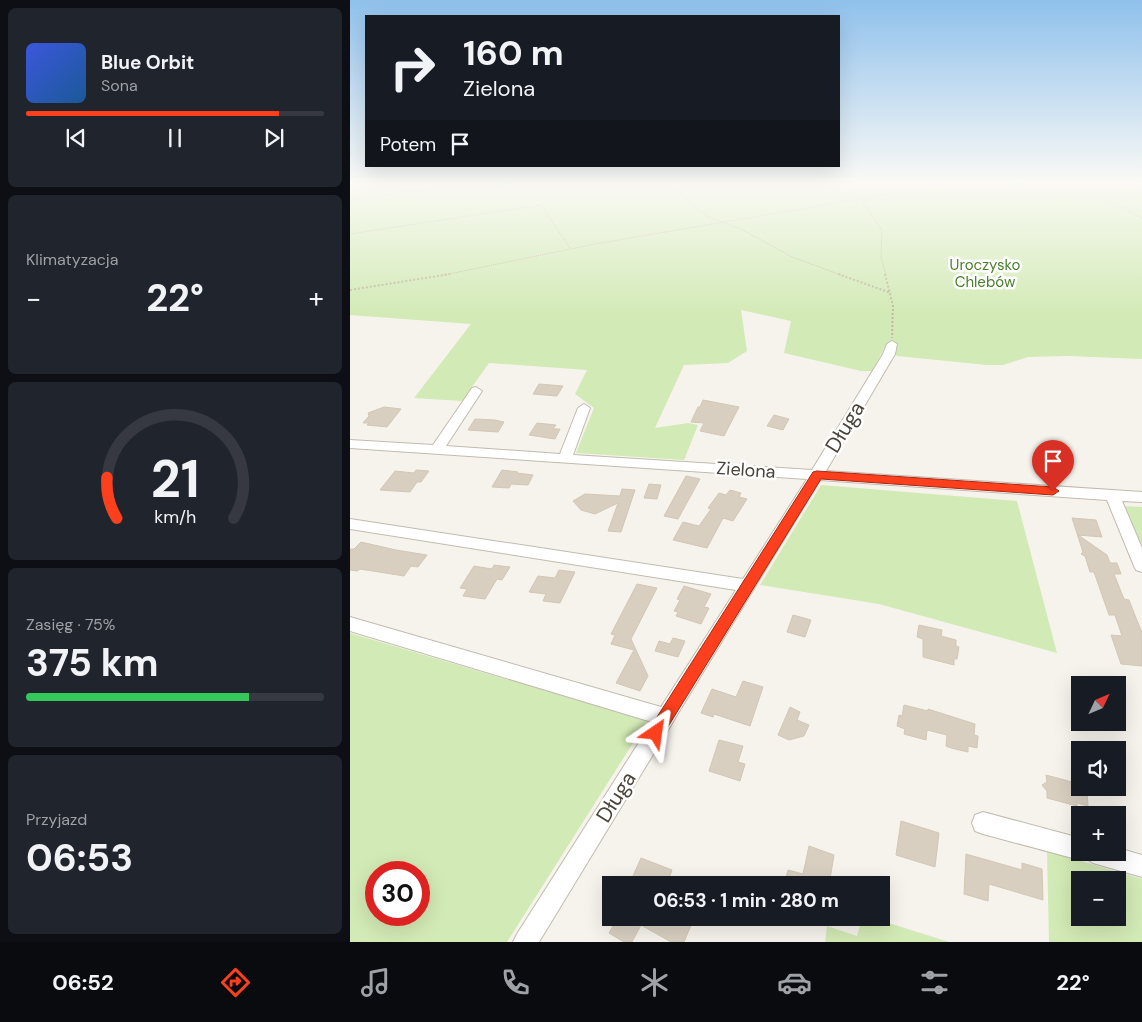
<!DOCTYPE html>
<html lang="pl">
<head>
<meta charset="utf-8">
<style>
	:root { --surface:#171b24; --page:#20242c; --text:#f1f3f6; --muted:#9ea1a6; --line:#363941; --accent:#fc3f1d }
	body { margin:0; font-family:"DM Sans",sans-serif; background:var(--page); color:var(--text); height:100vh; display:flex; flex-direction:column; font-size:19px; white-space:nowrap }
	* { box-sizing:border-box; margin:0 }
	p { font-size:16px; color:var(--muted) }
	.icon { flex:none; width:28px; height:28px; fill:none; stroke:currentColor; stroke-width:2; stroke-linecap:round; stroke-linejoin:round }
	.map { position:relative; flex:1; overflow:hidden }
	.details { display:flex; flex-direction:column; gap:8px; padding:8px; background:#0d0f14; width:350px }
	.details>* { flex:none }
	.banner { position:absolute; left:15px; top:15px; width:475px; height:152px; border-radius:0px; box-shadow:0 5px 20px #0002; background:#171b24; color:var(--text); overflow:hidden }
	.needle { width:32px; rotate:46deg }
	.controls { position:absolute; left:721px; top:676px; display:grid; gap:10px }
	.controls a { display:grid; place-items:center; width:55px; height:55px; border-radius:0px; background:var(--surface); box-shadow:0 5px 20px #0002; font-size:25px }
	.speed { position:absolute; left:15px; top:861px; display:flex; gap:10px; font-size:25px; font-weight:700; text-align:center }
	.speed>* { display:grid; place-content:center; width:65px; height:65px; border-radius:50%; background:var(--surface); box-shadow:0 5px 20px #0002; line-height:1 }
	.speed .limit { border:8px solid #d22; background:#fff; color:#111 }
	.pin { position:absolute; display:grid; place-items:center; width:42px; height:42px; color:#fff; margin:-51px -21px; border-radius:50% 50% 50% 0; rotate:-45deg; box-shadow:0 0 5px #0007 }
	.pin .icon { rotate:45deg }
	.me { position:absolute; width:55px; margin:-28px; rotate:32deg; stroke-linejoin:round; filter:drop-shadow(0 0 4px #0008) }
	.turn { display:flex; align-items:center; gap:18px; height:105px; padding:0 15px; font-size:22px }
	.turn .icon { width:65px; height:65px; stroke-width:2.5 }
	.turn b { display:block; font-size:35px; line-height:42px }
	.then { display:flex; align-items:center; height:48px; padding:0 15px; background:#0003; gap:10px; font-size:19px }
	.big { font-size:38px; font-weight:700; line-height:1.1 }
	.details .card { flex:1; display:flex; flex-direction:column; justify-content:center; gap:8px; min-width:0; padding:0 18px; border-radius:8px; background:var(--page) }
	.details .dial { align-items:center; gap:0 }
	.dial svg { height:130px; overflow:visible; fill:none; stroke:var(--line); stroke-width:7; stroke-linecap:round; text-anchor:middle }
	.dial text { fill:var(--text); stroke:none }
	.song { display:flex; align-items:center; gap:15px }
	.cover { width:60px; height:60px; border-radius:8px; background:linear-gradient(135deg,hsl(230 70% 55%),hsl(210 70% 35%)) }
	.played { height:5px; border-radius:2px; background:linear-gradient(90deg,var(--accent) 85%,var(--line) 85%) }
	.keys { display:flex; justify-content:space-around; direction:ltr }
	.heat { display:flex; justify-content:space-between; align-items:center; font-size:28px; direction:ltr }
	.charge { height:8px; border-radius:4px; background:linear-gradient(90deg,#34c759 75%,var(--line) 0) }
	.trip { position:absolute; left:252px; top:876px; width:288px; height:50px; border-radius:0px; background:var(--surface); box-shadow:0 5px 20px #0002; font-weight:700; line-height:50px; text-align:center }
	.tabs { display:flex; height:80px; justify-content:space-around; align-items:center; background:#090b0e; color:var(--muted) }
	.tabs .icon { width:35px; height:35px }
	.tabs .active { color:var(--accent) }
	.tabs b { font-size:22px; color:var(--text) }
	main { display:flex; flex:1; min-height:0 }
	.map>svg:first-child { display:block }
	.green { fill:#d2eab5; fill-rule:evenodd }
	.building { fill:#d8cfc1; stroke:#d3c7b4 }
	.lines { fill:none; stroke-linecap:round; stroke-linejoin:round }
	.minor-casing { stroke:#c2bbae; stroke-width:2 }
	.path-far1 { stroke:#c4b79f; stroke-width:1; stroke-dasharray:1 1; stroke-linecap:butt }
	.path { stroke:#c4b79f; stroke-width:2; stroke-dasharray:2 2; stroke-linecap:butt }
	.minor { fill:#fff; fill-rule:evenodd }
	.route { fill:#fc3f1d; stroke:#a42913 }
	.labels { text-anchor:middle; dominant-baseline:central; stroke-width:5; stroke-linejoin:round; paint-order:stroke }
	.far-park-label { font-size:15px; fill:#4a7f2a; stroke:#fff }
	.street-label { font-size:18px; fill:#4b4439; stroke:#fff }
	.near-street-label { font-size:21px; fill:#4b4439; stroke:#fff }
</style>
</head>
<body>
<main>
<section class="details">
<div class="card">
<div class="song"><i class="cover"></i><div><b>Blue Orbit</b><p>Sona</p></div></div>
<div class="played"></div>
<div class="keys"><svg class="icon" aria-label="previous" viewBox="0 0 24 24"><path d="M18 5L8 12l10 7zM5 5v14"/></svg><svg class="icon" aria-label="pause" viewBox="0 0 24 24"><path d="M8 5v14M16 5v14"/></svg><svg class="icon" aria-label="next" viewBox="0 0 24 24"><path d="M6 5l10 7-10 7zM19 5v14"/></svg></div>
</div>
<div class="card"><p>Klimatyzacja</p>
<div class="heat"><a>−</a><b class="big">22°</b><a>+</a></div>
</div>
<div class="card dial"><svg viewBox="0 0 100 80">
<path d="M14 69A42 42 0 1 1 86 69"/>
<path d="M14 69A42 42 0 0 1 8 44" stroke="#fc3f1d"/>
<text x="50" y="56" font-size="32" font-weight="700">21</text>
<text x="50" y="72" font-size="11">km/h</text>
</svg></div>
<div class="card"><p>Zasięg · 75%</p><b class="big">375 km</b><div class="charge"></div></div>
<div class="card"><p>Przyjazd</p><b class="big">06:53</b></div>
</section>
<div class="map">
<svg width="792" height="942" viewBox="0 0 792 942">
	<rect width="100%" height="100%" fill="#f6f3ec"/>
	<g class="green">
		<path d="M0,184H792V359L718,356L678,357L653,365H637L547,356L537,343L522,371H511L434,353L441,321L391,310L397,351L378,363L334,365L305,428L338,423L348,425L334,460L226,453L244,408L225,394L237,370L139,363L112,401L64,398L121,324L0,315Z"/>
		<path d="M471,485L667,501L707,653L529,604L410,585Z"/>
		<path d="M773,506L792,507V549Z"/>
		<path d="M0,633L297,721L157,942H0ZM26,872H69V915H26Z"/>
		<path d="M697,851L792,879V942H699ZM730,880H768V918H730Z"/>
		<path d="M512,918H523L599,942H475L477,926L507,936Z"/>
	</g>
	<g class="building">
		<path d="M189,384L213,386L207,396L183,394Z"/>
		<path d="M353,400L389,407L374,436L350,431L354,423L341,422L348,407H350Z"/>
		<path d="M34,407L51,409L37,427L17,425L19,423H13L19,416L18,413Z"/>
		<path d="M424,415L439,419L433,430L417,426Z"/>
		<path d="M125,419L145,420L154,422L148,432L118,430Z"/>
		<path d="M187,423L206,425L203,429H210L205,439L179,435Z"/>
		<path d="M66,470L79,471L71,482H67L60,492L30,490L45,471L64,473Z"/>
		<path d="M152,470L168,472L167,473L183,475L178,485L161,484L159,488L142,487Z"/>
		<path d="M336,476L350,479L328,519L314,516Z"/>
		<path d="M299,484L311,485L307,499L294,498Z"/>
		<path d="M272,489L285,490L271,532L258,531L268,503L245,514L231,510L223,501L235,494L270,496Z"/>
		<path d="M380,490L391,493L389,497L397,499L383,521L373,518L357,548L323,540L333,522L349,526L361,509L358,508L369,493L376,495Z"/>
		<path d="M722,518L746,520L752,537L728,535L757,555L760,563H767L771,574H764L774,599L779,600L792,633V666L771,664L761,635L772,636L765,615H759L744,572H740L735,556L731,554L733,552Z"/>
		<path d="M11,542L46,550L77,555L68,567L61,566L54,576L10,569L7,571L0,570V549H4Z"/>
		<path d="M144,565L160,567L152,580L147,579L135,599L113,596L117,589L110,588L124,566L142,569Z"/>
		<path d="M209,570L225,572L210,603L193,601L196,594L179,592L188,576L205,578Z"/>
		<path d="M287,584L307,588L281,639L298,676L290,691L266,683L284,650L261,644L265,635L261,634Z"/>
		<path d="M334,586L361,594L354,607L359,608L351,624L326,616L328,612L324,611L330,600L327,599Z"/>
		<path d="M443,615L461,620L455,637L437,632Z"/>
		<path d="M569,625L592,630L591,636L606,640V646L609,647L607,659H604V665L573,657V639L567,637Z"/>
		<path d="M323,638L335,641L328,657L305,651L309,641L320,644Z"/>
		<path d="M393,681L413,687L400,726L364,714L363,717L351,713L362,689L386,697Z"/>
		<path d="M554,705L578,711V709L625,724L624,735L628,736L627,748L618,746V752L601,748L596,746L597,735L577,730L576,740L554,734L555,729L547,726L549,715L552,716Z"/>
		<path d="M440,707L450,712L447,720L459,725L454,736L439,740L428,735Z"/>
		<path d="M369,740L393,746L388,762L395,764L390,781L359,771Z"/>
		<path d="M696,775L726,783V786L730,788L737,789L738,806L727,803V806L697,798V791L692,785L697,782Z"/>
		<path d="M551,821L589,833L585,867L546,855Z"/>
		<path d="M459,846L484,855L479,885H434L438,870L453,874Z"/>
		<path d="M616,854L672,870V863L692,869L693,900L639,884L638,901L614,894Z"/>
		<path d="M291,858L322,870L317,884L307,880L304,885H279Z"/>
		<path d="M268,918H327L341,925L334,942H321L291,925L282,942H274L259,933Z"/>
	</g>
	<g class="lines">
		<defs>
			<g id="minor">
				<path d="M542,341L547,344L545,354L476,471L792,492V502L772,501L792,548V572L786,570L784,566L757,500L470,480L189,942H163L167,934L302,722L0,631V617L311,707L386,590L0,529V519L393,579L457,479L0,448V440L83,445L122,388L126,387L132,391L96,446L210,454L228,408L234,404L240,408L223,455L462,470L533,354L537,344Z"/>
				<path d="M633,812L730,838V852H768V848L792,855V877L743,863L735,858L730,860L633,834L625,831L622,823L625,815Z"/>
			</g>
		</defs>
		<use href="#minor" class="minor-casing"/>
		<g class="path-far1">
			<path d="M321,184L351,212L361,218L391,229L442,257L491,275"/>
			<path d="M509,184L518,189"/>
			<path d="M522,184L513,203L532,230L531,258L536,275"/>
			<path d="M635,184L640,187"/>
			<path d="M665,184L723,193L792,184"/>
			<path d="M743,193L792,218"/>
			<path d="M6,197L29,184"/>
			<path d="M0,199L121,184"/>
			<path d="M0,234L191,205L220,248"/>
			<path d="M94,275L245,244L597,184"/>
		</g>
		<g class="path">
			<path d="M488,274L541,293"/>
			<path d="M535,274L543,306L542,338"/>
			<path d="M0,290L100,274"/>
		</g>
		<use href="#minor" class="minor"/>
	</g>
	<linearGradient id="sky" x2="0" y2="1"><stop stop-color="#8fc1ec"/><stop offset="0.58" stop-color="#fbfaf6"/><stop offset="1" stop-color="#fbfaf6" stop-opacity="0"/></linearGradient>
	<rect width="792" height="316" fill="url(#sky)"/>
	<path class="route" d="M467,471L703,487L709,491L703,495L471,479L311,738L306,741L300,738L298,733L300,728L463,472Z"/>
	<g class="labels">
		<g class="far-park-label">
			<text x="635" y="265">Uroczysko<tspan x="635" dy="17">Chlebów</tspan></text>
		</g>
		<g class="street-label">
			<text transform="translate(396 470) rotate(4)">Zielona</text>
		</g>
		<g class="near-street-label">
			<text transform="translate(495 427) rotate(-59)">Długa</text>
			<text transform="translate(266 797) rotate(-58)">Długa</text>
		</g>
	</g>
</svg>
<div class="controls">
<a><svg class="needle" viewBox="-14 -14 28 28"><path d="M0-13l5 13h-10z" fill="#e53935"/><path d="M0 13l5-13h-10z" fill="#9ea1a6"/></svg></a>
<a><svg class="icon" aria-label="sound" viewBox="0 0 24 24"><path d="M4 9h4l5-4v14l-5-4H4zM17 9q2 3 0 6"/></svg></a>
<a>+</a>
<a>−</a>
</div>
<div class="speed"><div class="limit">30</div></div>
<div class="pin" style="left:703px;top:491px;background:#d93025"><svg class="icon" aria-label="arrive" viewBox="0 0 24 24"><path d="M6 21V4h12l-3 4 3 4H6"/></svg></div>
<svg class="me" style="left:306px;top:733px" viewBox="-20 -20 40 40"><path d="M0-17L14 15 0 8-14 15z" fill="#fc3f1d" stroke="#fff" stroke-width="4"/></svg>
<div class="trip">06:53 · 1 min · 280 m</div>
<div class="banner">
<div class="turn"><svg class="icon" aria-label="right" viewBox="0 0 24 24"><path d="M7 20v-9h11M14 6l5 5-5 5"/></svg><div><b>160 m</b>Zielona</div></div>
<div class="then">Potem<svg class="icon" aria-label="arrive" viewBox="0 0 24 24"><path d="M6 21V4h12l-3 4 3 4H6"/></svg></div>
</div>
</div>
</main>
<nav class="tabs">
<b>06:52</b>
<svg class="icon active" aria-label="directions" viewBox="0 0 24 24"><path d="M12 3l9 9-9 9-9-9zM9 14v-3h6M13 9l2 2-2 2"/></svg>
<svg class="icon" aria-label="music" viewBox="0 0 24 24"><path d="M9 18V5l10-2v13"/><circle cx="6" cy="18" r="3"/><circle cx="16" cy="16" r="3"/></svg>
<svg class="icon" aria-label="phone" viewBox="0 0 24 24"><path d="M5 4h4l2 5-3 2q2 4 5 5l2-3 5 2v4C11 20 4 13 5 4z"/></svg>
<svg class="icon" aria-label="climate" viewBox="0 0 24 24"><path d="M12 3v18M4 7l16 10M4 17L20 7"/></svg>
<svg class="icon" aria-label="car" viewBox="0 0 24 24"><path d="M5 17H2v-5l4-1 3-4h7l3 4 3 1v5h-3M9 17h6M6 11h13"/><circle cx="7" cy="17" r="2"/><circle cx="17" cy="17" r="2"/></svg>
<svg class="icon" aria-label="filters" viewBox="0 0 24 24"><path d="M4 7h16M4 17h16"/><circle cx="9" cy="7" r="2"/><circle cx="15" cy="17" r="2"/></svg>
<b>22°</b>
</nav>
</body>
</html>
